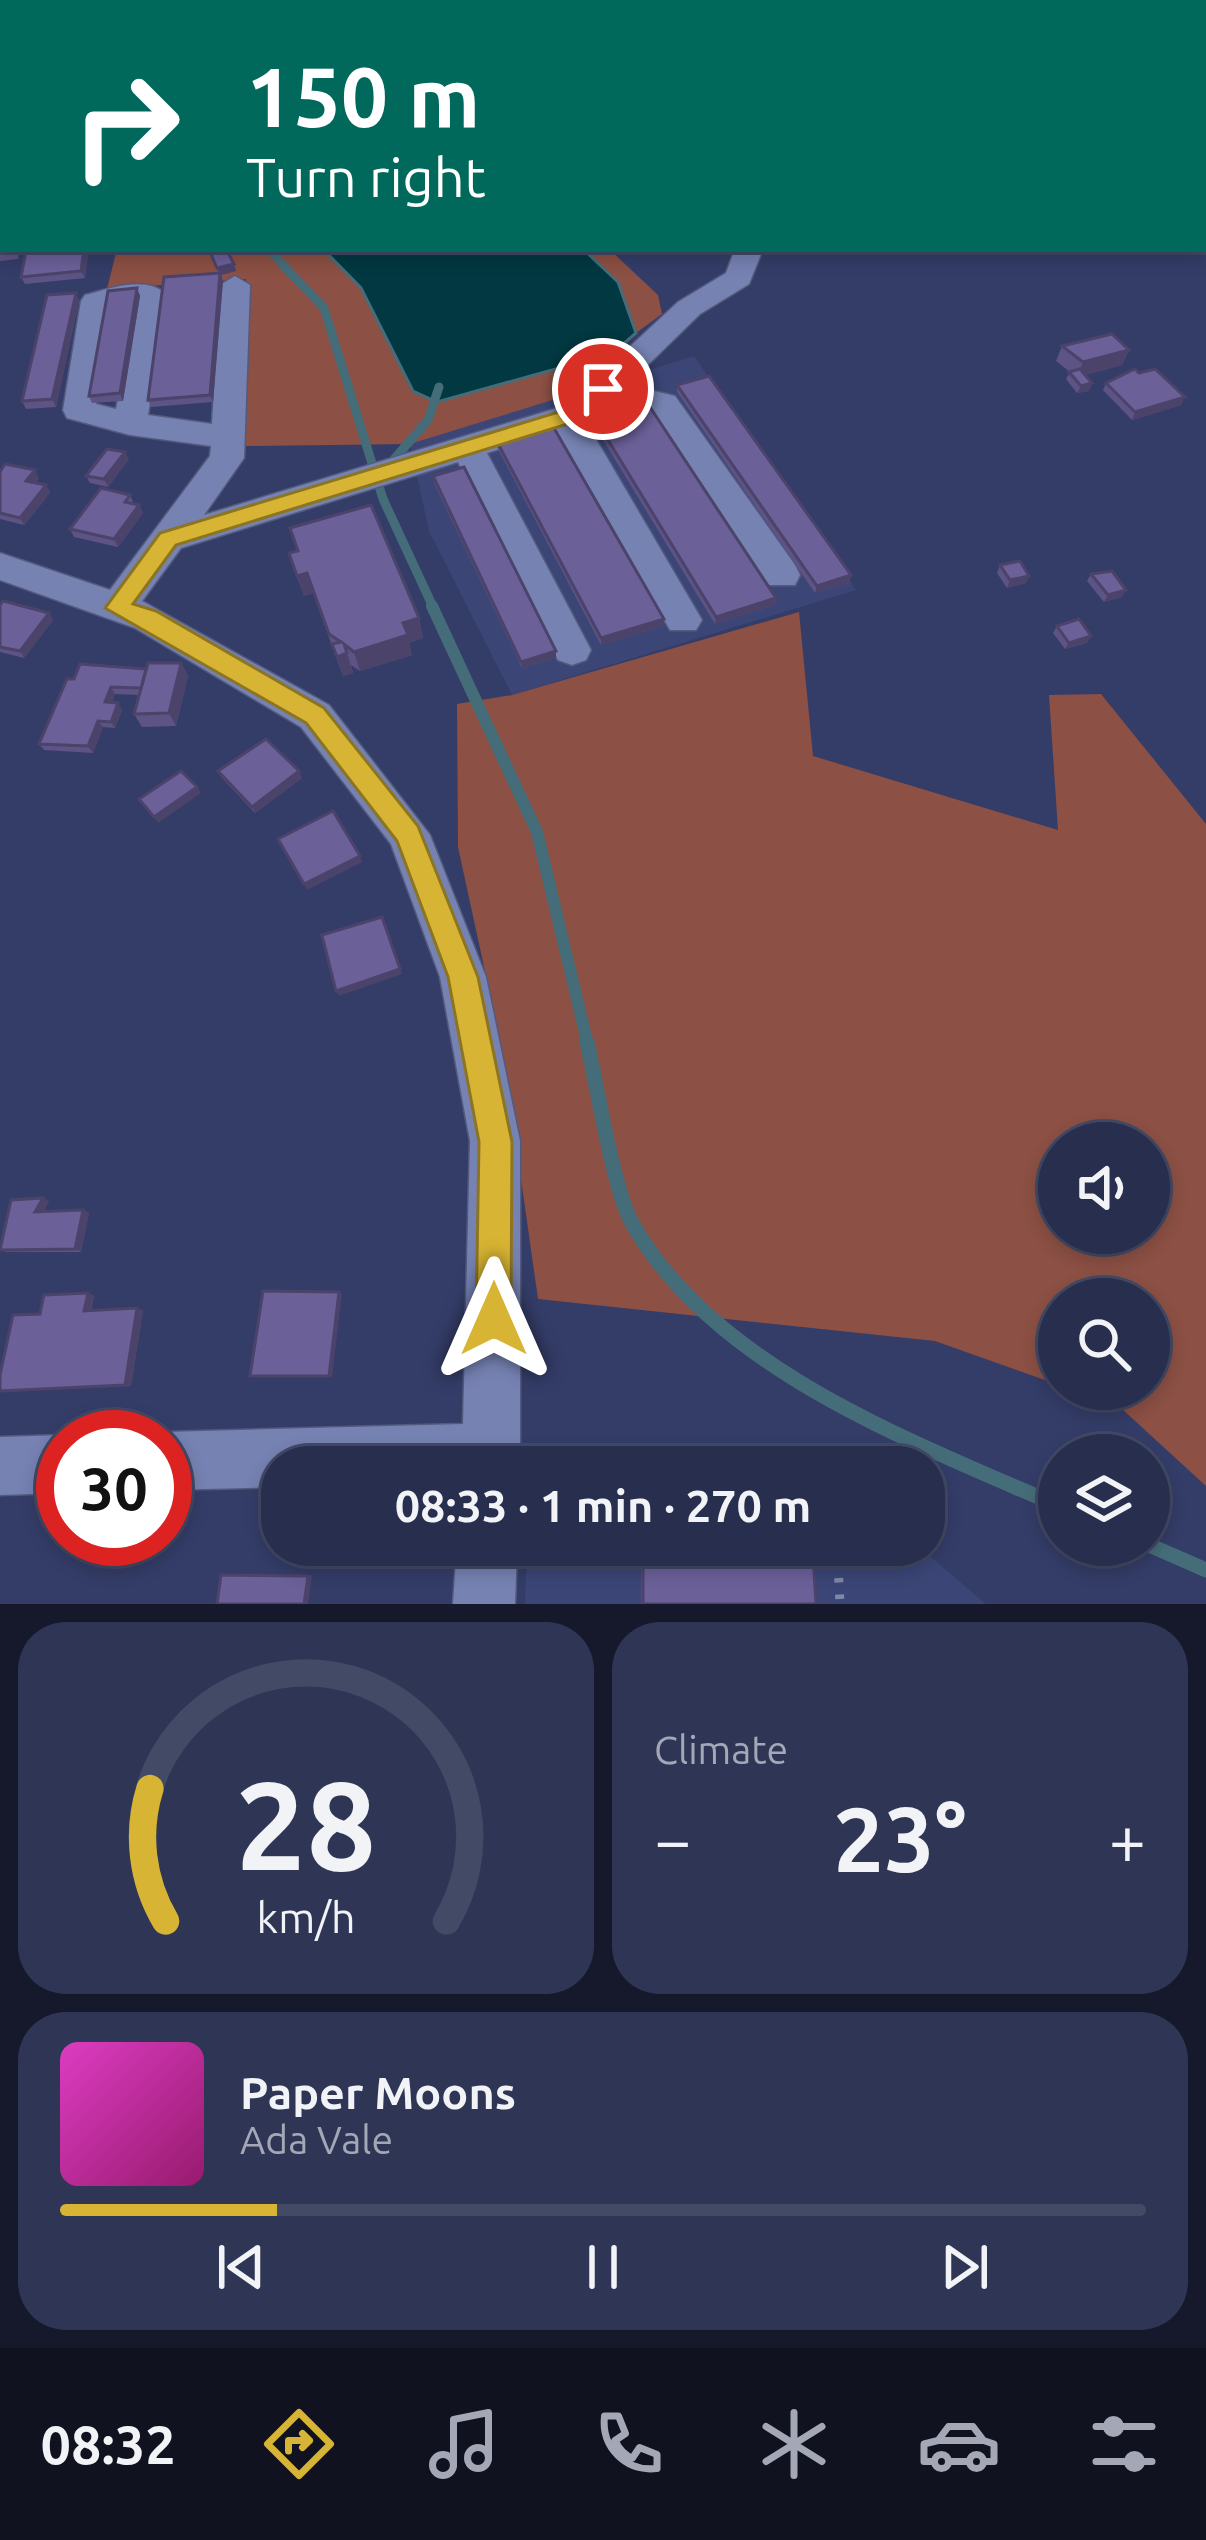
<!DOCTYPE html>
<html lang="en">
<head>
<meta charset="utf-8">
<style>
	:root { --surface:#272e4e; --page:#2f3655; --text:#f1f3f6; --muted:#a4a8b6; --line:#434a66; --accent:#d7b434 }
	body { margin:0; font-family:Ubuntu,sans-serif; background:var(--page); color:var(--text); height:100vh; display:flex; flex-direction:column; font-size:45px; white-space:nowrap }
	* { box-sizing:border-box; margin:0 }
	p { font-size:39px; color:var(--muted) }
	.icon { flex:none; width:66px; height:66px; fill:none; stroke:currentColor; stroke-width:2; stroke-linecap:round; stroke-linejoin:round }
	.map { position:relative; height:1604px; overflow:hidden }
	.drawer { display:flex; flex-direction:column; gap:18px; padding:18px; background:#15192b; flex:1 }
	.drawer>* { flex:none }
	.top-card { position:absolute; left:0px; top:0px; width:1206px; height:252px; box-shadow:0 6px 18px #0003,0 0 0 3px var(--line); background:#00695c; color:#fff; overflow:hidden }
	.controls { position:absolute; left:1038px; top:1122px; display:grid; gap:24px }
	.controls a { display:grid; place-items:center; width:132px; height:132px; border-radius:50%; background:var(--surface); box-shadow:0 6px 18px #0003,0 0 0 3px var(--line); font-size:60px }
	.speed { position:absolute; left:36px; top:1410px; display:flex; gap:24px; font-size:60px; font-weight:700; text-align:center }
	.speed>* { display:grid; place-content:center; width:156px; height:156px; border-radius:50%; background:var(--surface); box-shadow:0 6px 18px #0003,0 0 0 3px var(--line); line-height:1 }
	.speed .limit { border:18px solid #d22; background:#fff; color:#111 }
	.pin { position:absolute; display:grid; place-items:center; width:102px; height:102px; color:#fff; margin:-51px; border:6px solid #fff; border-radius:50%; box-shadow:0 3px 12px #0007 }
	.me { position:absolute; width:132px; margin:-66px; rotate:0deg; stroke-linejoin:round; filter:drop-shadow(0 0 9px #0008) }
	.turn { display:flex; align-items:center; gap:42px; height:252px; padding:0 48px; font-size:54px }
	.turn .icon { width:156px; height:156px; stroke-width:2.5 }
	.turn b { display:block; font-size:84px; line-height:102px }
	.big { font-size:90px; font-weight:700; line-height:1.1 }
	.drawer .widget { flex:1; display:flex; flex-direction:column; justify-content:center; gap:18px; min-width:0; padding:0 42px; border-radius:48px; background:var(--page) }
	.drawer .dial { align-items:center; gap:0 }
	.dial svg { height:312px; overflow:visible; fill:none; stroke:var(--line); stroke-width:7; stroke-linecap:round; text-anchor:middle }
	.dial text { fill:var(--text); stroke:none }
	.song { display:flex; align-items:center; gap:36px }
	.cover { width:144px; height:144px; border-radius:18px; background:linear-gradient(135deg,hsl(310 70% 55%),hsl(320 70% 35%)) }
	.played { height:12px; border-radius:6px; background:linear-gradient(90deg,var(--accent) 20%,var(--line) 20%) }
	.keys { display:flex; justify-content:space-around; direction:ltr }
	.heat { display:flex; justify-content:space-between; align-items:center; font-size:66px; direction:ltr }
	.drawer .tiles { flex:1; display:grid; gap:18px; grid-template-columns:1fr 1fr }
	.widget:last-child { grid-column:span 2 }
	.trip { position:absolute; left:261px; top:1446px; width:684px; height:120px; border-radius:48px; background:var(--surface); box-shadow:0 6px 18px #0003,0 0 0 3px var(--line); font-weight:700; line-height:120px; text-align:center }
	.dock { display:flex; height:192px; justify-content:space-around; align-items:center; background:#10121f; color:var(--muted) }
	.dock .icon { width:84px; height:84px }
	.dock .current { color:var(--accent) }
	.dock b { font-size:54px; color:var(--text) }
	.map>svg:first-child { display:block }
	.built { fill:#3b4677 }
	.green { fill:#8c5044; fill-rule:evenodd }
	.water { fill:#023841; stroke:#456d79; stroke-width:3 }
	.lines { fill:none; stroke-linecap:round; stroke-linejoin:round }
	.stream-far3 { stroke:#456d79; stroke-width:8 }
	.stream-far2 { stroke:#456d79; stroke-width:9 }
	.stream-far1 { stroke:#456d79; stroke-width:12 }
	.stream { stroke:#456d79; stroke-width:15 }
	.minor-casing { stroke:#535a7e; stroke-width:3 }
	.path { stroke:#8087a9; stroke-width:9; stroke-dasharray:4.5 12; stroke-linecap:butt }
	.minor { fill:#7682b2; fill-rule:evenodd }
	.wall { fill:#5d5384 }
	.shaded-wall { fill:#4c436b }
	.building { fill:#6c6099; stroke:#4c436b; stroke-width:3 }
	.route { fill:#d7b434; stroke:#8c7522; stroke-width:3 }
</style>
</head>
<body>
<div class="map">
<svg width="1206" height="1604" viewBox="0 0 1206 1604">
	<rect width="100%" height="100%" fill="#343d68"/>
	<g class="built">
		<path d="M694,356L856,590L512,695L429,531L410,444Z"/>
		<path d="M527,1545H917L986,1604H525Z"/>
	</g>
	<g class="green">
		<path d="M117,249H323L361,288L437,402L613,353L582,391L410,444L246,446V279L107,289Z"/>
		<path d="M583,249H609L658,295L662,314L636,333L619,282Z"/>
		<path d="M799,612L813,756L1058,830L1049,695L1101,694L1206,824V1486L1121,1408L1069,1389H1149V1299H1059V1385L935,1341L538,1299L504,1059L458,847L457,704L512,695ZM1059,1143H1149V1233H1059Z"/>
	</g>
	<path class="water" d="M323,249H583L618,282L636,333L613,353L437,402L413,391L361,288Z"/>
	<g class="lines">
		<g class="stream-far3">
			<path d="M249,0L253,3"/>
			<path d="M268,249L286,268"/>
		</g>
		<g class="stream-far2">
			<path d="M283,265L324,308L383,499L434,609"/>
			<path d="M390,464L428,420L439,387"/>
		</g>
		<path class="stream-far1" d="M432,606L537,832L588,1045"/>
		<g class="stream">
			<path d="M587,1042C597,1085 613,1187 631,1221C711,1367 913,1442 1059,1506"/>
			<path d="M1149,1545L1206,1570"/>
		</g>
		<defs>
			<g id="minor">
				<path d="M1108,0H1133L1135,3H1110Z"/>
				<path d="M0,3L3,4V19L0,18Z"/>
				<rect x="1203" y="56" width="3" height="16"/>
				<path d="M735,249H763L749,284L700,314L618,394L642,388L675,396L795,565L800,575L795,585H769L653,412L586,422L702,620L696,630H670L557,431L487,453L591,650L586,660L572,665L558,660L458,462L181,548L142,601L329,705L430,835L486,977L520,1141V1467H282V1487L165,1490V1437H153L165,1432L463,1424L470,1141L440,977L391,844L301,727L135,628L0,580V553L110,590L210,456L211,446L130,435L67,418L63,410L81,301L85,295C111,288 148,274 168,296L148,415L212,424L220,285L235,276L250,285L244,458L204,515L567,405L678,302L726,273ZM137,303L116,409L96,404L110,307Z"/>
				<path d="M63,1435L68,1437H63V1493L0,1495V1437Z"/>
				<path d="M457,1545H517L515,1604H453Z"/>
			</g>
		</defs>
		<use href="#minor" class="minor-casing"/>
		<path class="path" d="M837,1545L840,1604"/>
		<use href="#minor" class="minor"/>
	</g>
	<g class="wall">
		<path d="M844,0H891V3H846Z"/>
		<path d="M0,216H3V249H20L18,259L0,261Z"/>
		<path d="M210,252L234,264L236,271L221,275L223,281L213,402L151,407L148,400L219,273Z"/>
		<path d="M88,254L85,278L25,284L21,277Z"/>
		<path d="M137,288L140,296L123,401L92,403L89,396Z"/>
		<path d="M76,293L79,301L56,407L26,409L22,401Z"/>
		<path d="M1062,346L1129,350L1122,365L1085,375L1092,383L1089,391L1077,393L1066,379L1070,372L1056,361Z"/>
		<path d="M1106,383L1181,405L1132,420L1103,390Z"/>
		<path d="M677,385L851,575L849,583L815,593L677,392Z"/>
		<path d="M591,412L776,598L775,605L715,624L591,420Z"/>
		<path d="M495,438L664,626L601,645L496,445Z"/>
		<path d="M129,459L108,487L90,483L86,476Z"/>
		<path d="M0,472L39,478L35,483L46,485L50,493L24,525L0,519Z"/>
		<path d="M433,476L556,651V658L522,668L434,483Z"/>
		<path d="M130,495L133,502L132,504L139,505L143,513L118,547L74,537L70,529Z"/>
		<path d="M1000,565L1029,576L1026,583L1007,588L997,573Z"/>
		<path d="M296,574L419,618L423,638L409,643L412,655L360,671L351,665L353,673L343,676L313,593L304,596Z"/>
		<path d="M1091,574L1122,597L1104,602L1087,581Z"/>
		<path d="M0,605L49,613L53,620L24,658L0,652Z"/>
		<path d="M1057,626L1087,643L1065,649L1053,633Z"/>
		<path d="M181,663L188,676L176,726L142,727L134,714L139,695L115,694L112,702L122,710L115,728L103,727L93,753L44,750L39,744L74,679Z"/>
		<path d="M218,771L302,778L255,813L222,778Z"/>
		<path d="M49,1201L43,1212L83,1210L89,1213L81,1252H6L0,1250Z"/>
		<path d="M94,1295L91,1311L143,1310L131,1386L0,1392L40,1314Z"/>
		<path d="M641,1548L803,1551L813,1554L816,1604H641Z"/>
	</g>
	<g class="shaded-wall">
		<path d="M53,0H136L103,3H20Z"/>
		<path d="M84,249L88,254L85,278L81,271Z"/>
		<path d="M234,264L236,271L221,275L223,281L213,402L210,395L220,275L217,268Z"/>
		<path d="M137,288L140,296L123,401L120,393Z"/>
		<path d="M76,293L79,301L56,407L52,399Z"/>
		<path d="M1129,350L1122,365L1077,377L1083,362Z"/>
		<path d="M1092,383L1089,391L1077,393L1081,386Z"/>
		<path d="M1185,397L1181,405L1132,420L1135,412Z"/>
		<path d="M125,452L129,459L108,487L104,479Z"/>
		<path d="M35,470L39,478L30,488L26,481Z"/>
		<path d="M46,485L50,493L24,525L20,518Z"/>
		<path d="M139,505L143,513L118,547L114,539Z"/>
		<path d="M307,573L313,593L304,596L297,576Z"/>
		<path d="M851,575L849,583L815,593L817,586Z"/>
		<path d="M1029,576L1026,583L1007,588L1010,580Z"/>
		<path d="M1126,590L1122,597L1104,602L1108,595Z"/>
		<path d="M776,598L775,605L715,624L716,617Z"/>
		<path d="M49,613L53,620L24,658L20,651Z"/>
		<path d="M419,618L423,638L409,643L412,655L360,671L354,652L403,623Z"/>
		<path d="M664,619V626L601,645V638Z"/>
		<path d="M1091,636L1087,643L1065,649L1069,643Z"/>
		<path d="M556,651V658L522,668L521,662Z"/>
		<path d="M347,653L353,673L343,676L337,657Z"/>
		<path d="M181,663L188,676L176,726L169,713Z"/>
		<path d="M111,687L115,694L110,708L105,702Z"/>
		<path d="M118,703L122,710L115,728L111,722Z"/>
		<path d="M98,721L103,727L93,753L88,746Z"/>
		<path d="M299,771L302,778L255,813L252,807Z"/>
		<path d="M197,787L201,793L158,823L154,817Z"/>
		<path d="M360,856L362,862L307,890L304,884Z"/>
		<path d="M382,917L402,974L339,996L336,991Z"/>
		<path d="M43,1198L49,1201L41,1215L35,1212Z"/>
		<path d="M83,1210L89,1213L81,1252L75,1249Z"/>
		<path d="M339,1292L342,1294L332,1377L329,1376Z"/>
		<path d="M88,1293L94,1295L90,1313L84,1311Z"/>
		<path d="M137,1308L143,1310L131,1386L125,1385Z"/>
		<path d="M312,1575L308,1604H304L308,1576Z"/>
	</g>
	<g class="building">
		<path d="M13,0H53L13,3Z"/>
		<path d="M212,0H222V3H185Z"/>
		<path d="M657,0H695L697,3H634Z"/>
		<path d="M782,0H816L783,3Z"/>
		<rect x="0" y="147" width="3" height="18"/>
		<rect x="0" y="216" width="3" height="22"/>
		<path d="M48,249H84L81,271L21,277L26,251Z"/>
		<path d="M226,249L234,264L217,268L210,252Z"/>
		<path d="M220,273L210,395L148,400L164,277Z"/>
		<path d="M137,288L120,393L89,396L108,291Z"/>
		<path d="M76,293L52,399L22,401L47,295Z"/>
		<path d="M1112,334L1129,350L1083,362L1062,346Z"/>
		<path d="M1080,369L1092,383L1081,386L1069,372Z"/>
		<path d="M1135,369L1139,373L1155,369L1185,397L1135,412L1106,383Z"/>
		<path d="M709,376L851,575L817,586L677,385Z"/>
		<path d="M644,398L776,598L716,617L591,412Z"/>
		<path d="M551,423L664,619L601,638L495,438Z"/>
		<path d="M107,449L125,452L104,479L86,476Z"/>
		<path d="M5,464L35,470L26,481L46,485L20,518L0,513V472Z"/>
		<path d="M464,467L556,651L521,662L433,476Z"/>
		<path d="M101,488L130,495L125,502L139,505L114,539L70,529Z"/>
		<path d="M371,505L419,618L403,623L408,635L354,652L344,644L347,653L337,657L332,644L341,642L329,634L307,573L297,576L289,553L298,551L290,528Z"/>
		<path d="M1020,561L1029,576L1010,580L1000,565Z"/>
		<path d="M1112,571L1126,590L1108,595L1091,574Z"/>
		<path d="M3,601L49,613L20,651L0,647V605Z"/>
		<path d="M1079,619L1091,636L1069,643L1057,626Z"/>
		<path d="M148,663H181L169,713L134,714Z"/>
		<path d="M80,664L146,669L141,688L111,687L105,702L118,703L111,722L98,721L88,746L39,744L67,679H74Z"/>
		<path d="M266,739L299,771L252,807L218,771Z"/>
		<path d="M181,771L197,787L154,817L139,799Z"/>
		<path d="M333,811L360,856L304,884L278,839Z"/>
		<path d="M382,917L400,969L336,991L322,935Z"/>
		<path d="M43,1198L35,1212L83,1210L75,1249L0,1250L11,1200Z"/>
		<path d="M263,1291L339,1292L329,1376H250Z"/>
		<path d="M88,1293L84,1311L137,1308L125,1385L0,1391V1375L13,1315L40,1314L44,1295Z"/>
		<path d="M643,1551L813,1554L816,1604H643Z"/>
		<path d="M221,1575L308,1576L304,1604H217Z"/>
	</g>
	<path class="route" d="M603,382L614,389L587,418L176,545L133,604L156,611L324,708L418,826L478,977L512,1142L511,1319L506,1331L494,1336L481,1331L476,1319L479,1142L448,977L397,841L306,723L105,608L160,533L572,408Z"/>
</svg>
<div class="controls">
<a><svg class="icon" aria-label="sound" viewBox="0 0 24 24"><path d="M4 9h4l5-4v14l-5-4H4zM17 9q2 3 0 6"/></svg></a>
<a><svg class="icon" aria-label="search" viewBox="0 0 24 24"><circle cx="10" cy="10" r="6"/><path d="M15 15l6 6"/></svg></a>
<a><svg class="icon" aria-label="layers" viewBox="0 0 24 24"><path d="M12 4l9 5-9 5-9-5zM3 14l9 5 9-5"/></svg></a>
</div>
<div class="speed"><div class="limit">30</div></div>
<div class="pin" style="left:603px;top:389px;background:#d93025"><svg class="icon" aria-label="arrive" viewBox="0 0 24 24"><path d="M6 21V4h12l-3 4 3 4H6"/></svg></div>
<svg class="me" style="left:494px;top:1319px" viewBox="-20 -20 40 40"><path d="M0-17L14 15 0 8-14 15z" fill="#d7b434" stroke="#fff" stroke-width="4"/></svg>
<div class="trip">08:33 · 1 min · 270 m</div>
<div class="top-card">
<div class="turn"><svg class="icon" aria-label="right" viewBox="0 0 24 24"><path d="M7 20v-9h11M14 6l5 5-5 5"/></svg><div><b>150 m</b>Turn right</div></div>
</div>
</div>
<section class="drawer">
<div class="tiles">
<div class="widget dial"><svg viewBox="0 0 100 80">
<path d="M14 69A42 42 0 1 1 86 69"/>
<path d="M14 69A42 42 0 0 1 10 35" stroke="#d7b434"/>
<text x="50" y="56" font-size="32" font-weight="700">28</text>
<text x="50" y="72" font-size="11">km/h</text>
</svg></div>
<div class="widget"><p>Climate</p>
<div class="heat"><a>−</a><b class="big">23°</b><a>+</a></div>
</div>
<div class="widget">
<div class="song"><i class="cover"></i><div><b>Paper Moons</b><p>Ada Vale</p></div></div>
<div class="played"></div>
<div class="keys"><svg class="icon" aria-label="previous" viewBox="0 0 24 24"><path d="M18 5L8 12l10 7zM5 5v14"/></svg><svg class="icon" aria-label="pause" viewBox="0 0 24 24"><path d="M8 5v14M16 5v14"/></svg><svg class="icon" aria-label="next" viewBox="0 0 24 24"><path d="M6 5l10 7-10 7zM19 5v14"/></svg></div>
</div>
</div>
</section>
<nav class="dock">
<b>08:32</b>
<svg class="icon current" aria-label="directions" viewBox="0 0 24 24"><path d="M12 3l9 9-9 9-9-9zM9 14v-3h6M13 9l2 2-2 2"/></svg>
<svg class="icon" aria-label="music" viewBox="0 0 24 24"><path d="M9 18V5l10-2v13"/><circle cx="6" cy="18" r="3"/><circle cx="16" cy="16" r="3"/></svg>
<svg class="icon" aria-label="phone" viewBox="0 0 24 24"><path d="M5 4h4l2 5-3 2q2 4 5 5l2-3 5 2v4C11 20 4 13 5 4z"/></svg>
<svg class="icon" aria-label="climate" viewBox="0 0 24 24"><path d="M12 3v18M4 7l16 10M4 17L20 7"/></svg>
<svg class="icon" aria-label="car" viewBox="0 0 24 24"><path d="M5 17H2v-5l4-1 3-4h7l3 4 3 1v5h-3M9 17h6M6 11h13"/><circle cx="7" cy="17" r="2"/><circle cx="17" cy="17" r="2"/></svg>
<svg class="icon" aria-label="filters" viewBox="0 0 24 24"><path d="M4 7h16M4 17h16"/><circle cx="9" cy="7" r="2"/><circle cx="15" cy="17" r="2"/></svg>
</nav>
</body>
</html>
